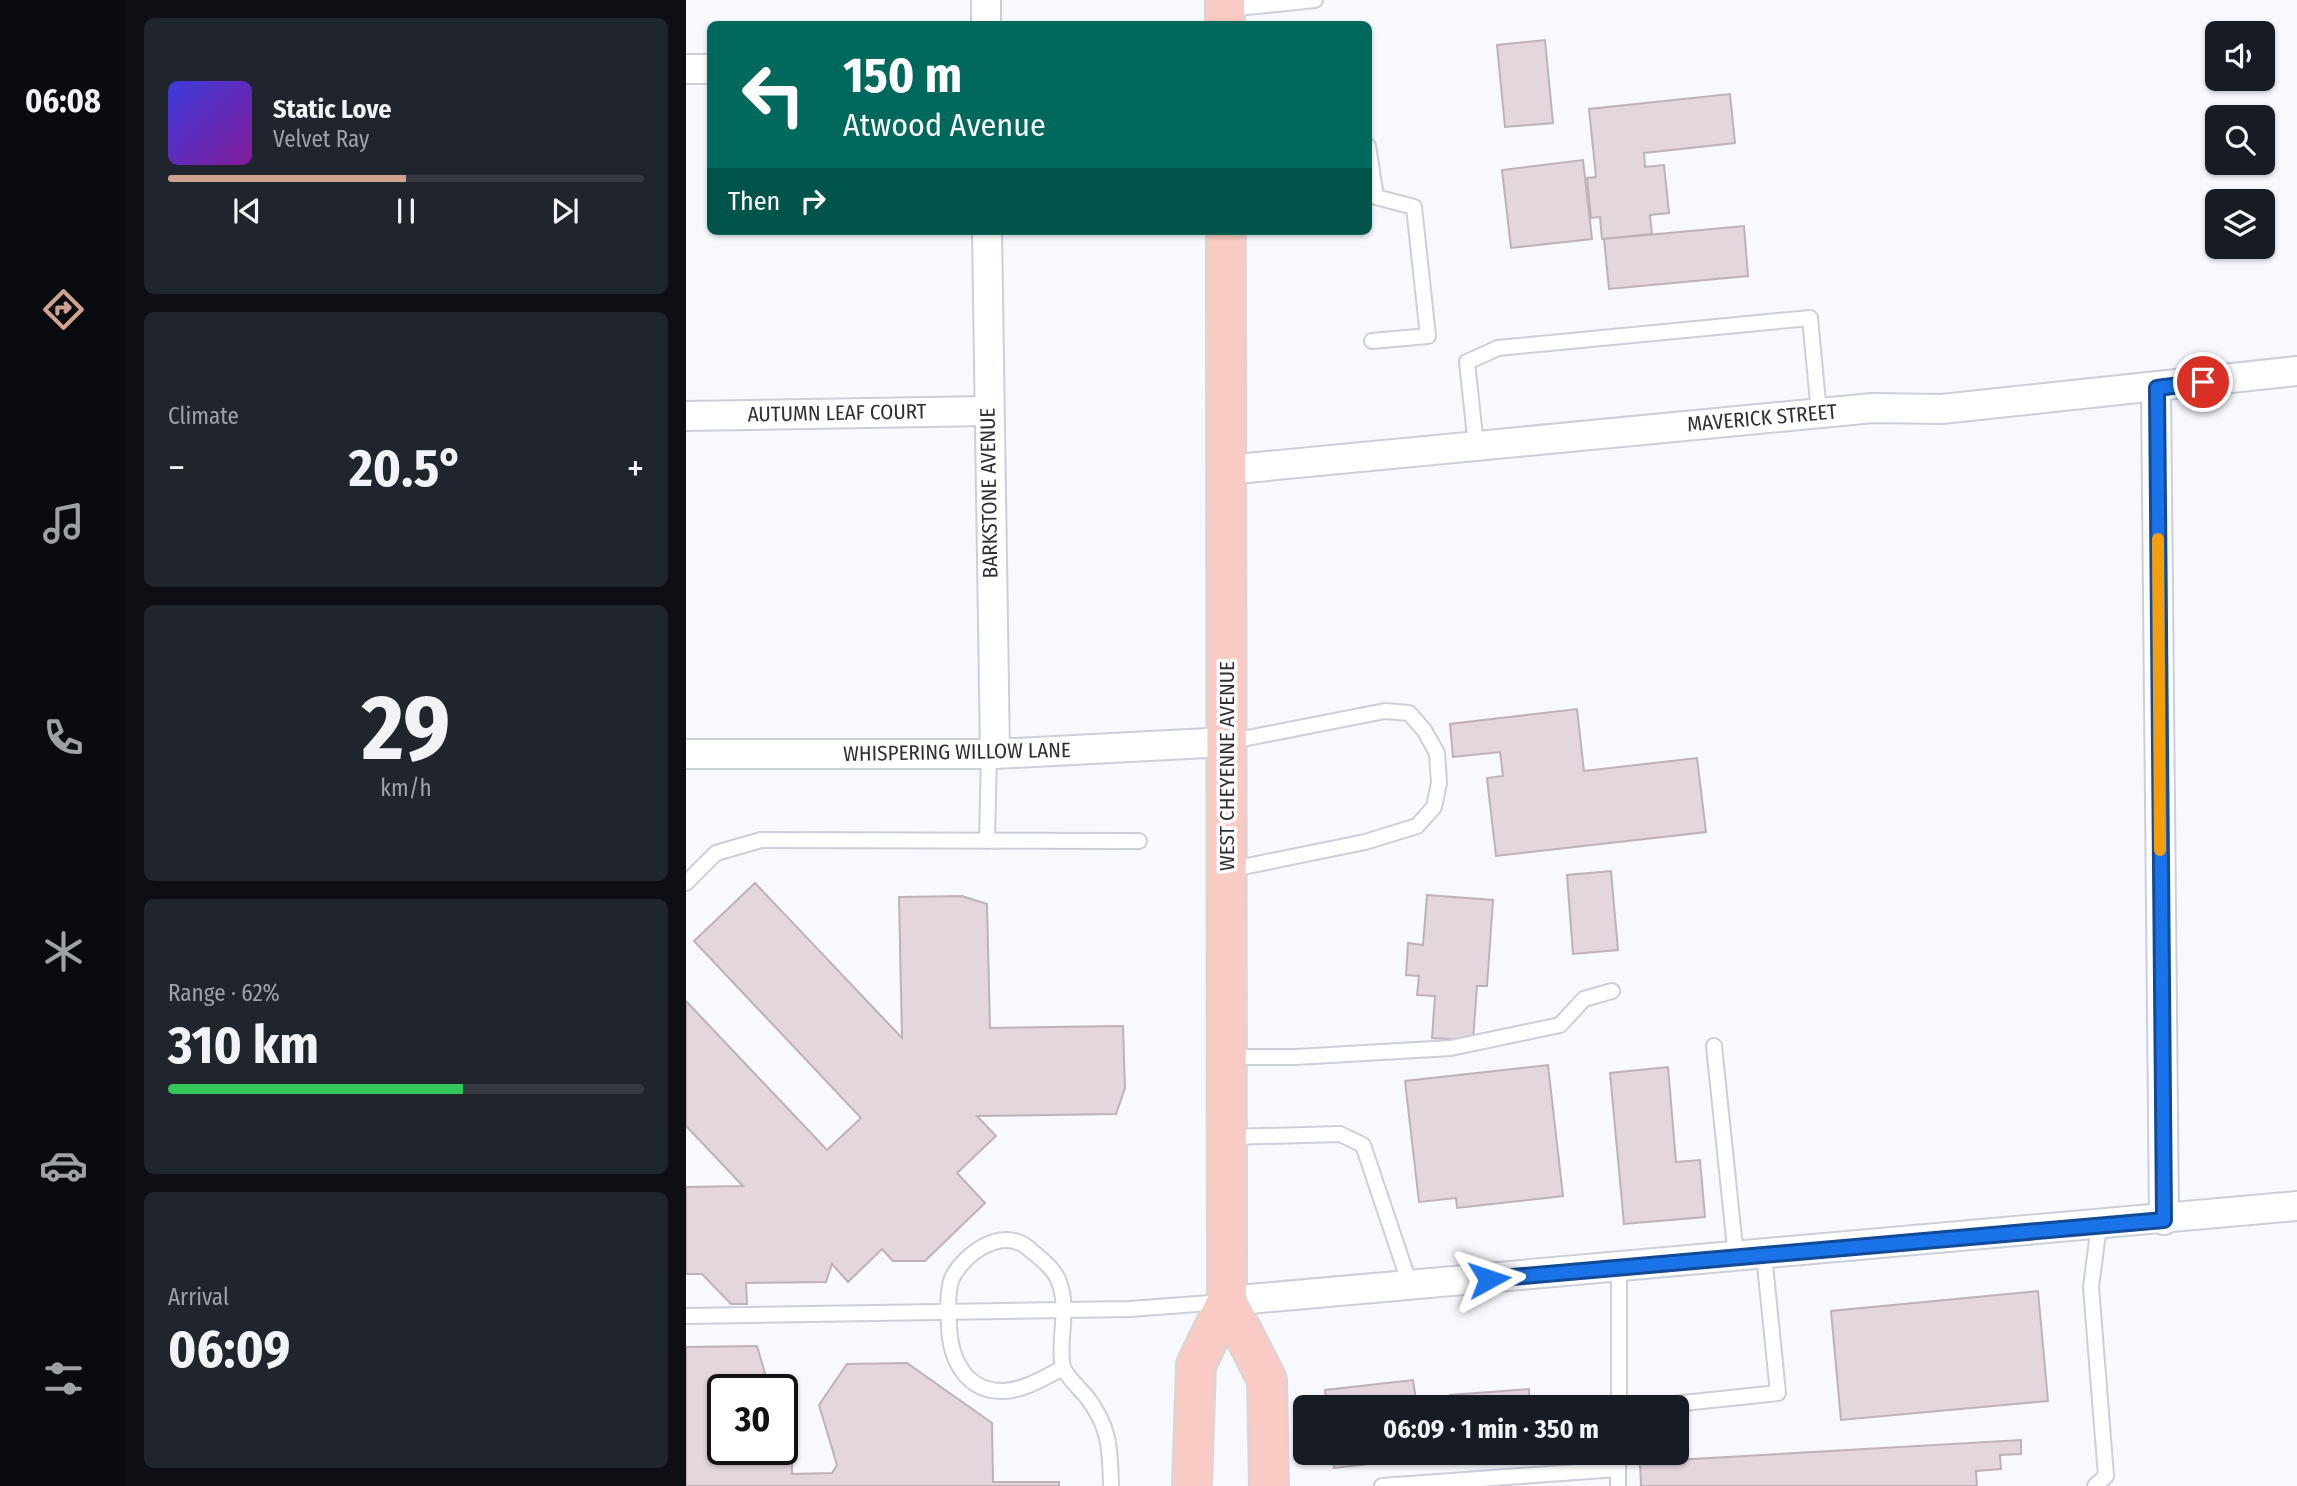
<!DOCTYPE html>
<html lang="en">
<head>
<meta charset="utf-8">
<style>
	:root { --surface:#171b24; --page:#20242c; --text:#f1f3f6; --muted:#9ea1a6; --line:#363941; --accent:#d0a391 }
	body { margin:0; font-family:"Fira Sans Condensed",sans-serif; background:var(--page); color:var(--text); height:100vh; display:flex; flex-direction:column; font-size:26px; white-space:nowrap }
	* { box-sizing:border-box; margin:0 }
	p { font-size:23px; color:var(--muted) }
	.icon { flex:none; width:38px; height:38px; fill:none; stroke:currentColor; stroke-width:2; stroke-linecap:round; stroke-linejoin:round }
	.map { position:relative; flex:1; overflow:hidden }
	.drawer { display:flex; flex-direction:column; gap:18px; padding:18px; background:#0d0f14; width:560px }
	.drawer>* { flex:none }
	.hud { position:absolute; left:21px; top:21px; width:665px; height:214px; border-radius:10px; box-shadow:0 2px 5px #0004; background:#00695c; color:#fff; overflow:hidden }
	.buttons { position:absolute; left:1519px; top:21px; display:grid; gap:14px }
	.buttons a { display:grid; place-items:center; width:70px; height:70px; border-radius:10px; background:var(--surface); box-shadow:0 2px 5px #0004; font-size:35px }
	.speed { position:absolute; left:21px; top:1374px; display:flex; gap:14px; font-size:35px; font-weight:700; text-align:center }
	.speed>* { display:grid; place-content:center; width:91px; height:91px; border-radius:50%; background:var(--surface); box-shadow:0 2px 5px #0004; line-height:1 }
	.speed .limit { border:4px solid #111; border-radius:10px; background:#fff; color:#111 }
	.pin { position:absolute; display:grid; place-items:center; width:60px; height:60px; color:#fff; margin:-30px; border:4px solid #fff; border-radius:50%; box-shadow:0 2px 7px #0007 }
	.me { position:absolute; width:77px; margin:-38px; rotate:85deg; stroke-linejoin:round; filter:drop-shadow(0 0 5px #0008) }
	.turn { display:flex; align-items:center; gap:24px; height:147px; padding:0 21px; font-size:32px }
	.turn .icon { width:91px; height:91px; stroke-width:2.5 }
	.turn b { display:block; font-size:49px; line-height:60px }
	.then { display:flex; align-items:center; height:66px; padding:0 21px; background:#0003; gap:14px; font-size:26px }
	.big { font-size:52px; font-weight:700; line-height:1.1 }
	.drawer .widget { flex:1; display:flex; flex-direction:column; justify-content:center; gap:10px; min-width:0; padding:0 24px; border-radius:10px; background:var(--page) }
	.drawer .dial { align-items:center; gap:0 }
	.dial b { font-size:91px; line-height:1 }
	.song { display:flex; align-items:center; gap:21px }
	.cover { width:84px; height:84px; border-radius:10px; background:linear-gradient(135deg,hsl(240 70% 55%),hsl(290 70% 35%)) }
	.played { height:7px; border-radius:4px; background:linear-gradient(90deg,var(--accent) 50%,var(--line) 50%) }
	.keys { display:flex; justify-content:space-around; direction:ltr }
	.heat { display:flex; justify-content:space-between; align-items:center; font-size:38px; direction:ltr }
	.charge { height:10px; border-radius:5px; background:linear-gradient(90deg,#34c759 62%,var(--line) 0) }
	.trip { position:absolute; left:607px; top:1395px; width:396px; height:70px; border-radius:10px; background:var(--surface); box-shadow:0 2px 5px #0004; font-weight:700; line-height:70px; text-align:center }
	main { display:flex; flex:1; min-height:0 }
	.menu { display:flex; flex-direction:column; width:126px; justify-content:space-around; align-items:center; background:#090b0e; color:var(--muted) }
	.menu .icon { width:49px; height:49px }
	.menu .on { color:var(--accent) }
	.menu b { font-size:32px; color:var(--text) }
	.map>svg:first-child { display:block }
	.building { fill:#e3d7dd; stroke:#bdb2b8; stroke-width:2 }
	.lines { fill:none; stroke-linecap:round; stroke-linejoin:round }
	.lane-casing { stroke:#cbcfda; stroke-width:18 }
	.street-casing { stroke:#cbcfda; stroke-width:32 }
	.primary-casing { stroke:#d5d6d7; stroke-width:42 }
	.lane { stroke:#fff; stroke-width:14 }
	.street { stroke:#fff; stroke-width:28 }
	.primary { stroke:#facbc5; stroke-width:38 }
	.route-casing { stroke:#114b97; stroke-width:18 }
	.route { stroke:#1a73e8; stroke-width:12 }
	.slow { stroke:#f59e0b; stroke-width:12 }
	.labels { text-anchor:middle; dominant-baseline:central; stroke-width:7; stroke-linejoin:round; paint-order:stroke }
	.street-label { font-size:21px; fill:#2f3035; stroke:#fff }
</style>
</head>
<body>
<main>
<nav class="menu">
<b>06:08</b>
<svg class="icon on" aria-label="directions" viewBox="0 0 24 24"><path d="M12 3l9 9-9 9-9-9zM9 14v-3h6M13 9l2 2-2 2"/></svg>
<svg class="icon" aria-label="music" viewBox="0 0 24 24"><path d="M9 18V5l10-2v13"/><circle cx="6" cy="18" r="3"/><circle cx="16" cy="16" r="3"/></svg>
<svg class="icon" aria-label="phone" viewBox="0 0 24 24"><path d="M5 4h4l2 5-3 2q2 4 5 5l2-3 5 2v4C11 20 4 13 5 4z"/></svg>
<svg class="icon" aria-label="climate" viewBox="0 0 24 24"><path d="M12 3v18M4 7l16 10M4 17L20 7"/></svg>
<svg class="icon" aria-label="car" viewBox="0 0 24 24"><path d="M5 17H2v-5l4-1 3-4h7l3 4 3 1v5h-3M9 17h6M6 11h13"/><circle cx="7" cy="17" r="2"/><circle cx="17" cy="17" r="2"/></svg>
<svg class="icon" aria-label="filters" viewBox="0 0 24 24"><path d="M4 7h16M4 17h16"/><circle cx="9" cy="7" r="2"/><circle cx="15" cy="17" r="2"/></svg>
</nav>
<section class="drawer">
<div class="widget">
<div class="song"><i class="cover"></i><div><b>Static Love</b><p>Velvet Ray</p></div></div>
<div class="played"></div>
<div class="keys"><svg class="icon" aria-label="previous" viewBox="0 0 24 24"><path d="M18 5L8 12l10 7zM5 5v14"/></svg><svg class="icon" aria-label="pause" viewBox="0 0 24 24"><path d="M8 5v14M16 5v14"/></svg><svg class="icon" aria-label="next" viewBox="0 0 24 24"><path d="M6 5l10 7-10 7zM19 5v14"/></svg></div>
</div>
<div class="widget"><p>Climate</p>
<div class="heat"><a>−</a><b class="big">20.5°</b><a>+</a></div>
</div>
<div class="widget dial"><b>29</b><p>km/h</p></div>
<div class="widget"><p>Range · 62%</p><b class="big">310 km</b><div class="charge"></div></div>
<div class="widget"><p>Arrival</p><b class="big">06:09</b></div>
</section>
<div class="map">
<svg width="1611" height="1486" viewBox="0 0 1611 1486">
	<rect width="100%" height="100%" fill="#f8f9fe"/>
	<g class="building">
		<path d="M859,40L867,123L819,127L811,45Z"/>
		<path d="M1044,94L1049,143L958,153L959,167L978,165L983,213L964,215L966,234L916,239L914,217L905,218L901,178L910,177L903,109Z"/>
		<path d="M897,160L906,239L825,248L816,170Z"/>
		<path d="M1058,226L1062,276L923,289L918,239Z"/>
		<path d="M891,709L898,771L1011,758L1020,832L810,856L801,778L817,776L814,752L767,757L764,724Z"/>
		<path d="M925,871L932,950L887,954L881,875Z"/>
		<path d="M69,883L216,1038L213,897L276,896L301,904L304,1028L437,1026L439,1088L430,1114L291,1116L310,1136L271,1173L299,1203L239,1261H207L196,1249L162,1282L146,1264L140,1282L60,1283L61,1304H45L16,1274H0V1187L57,1186L0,1126V1001L141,1150L175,1118L8,941Z"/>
		<path d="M741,895L807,900L801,986H791L787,1041L746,1038L749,996L731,995L733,976L720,975L722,943L737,945Z"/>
		<path d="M862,1065L877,1196L771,1208L770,1198L733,1202L719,1081Z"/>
		<path d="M982,1067L990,1162L1014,1160L1019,1217L938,1224L924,1073Z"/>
		<path d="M1352,1291L1362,1401L1155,1420L1145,1311Z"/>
		<path d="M71,1346L84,1390H37V1449H96V1430L106,1454V1474L146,1473L151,1465L133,1405L161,1364L221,1363L306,1423L307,1482H373V1486H0V1347Z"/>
		<path d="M727,1380L731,1407H641L639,1390Z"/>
		<path d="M843,1389L844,1407H765L764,1395Z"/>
		<path d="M1335,1440V1454L1314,1455L1315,1469L1290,1471L1291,1486H955L954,1462Z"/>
		<path d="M646,1452H736L737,1458L648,1468Z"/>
		<path d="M768,1452H848V1453L769,1460Z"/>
	</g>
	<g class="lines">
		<defs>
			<g id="lane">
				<path d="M541,9L629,0"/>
				<path d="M682,146L690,197L728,207L742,336L686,341"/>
				<path d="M790,446L781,362L812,348L1124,318L1133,413"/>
				<path d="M541,742L699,711L723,713L738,730L751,753L753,783L748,807L731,826L679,842L542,870"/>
				<path d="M301,841L303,754"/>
				<path d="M0,883L30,853L75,840L453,841"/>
				<path d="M1028,1046L1050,1257"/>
				<path d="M543,1057H610L765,1048L874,1025L898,999L926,991"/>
				<path d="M543,1137L654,1134L677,1145L724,1285"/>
				<path d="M0,1316L444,1309L537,1302"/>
				<path d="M377,1368C359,1377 339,1390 318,1391C279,1392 264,1358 263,1326C262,1312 261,1291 266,1278C278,1254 315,1227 341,1247C352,1257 368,1267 373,1282C384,1310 371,1342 377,1367C380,1376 393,1388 400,1396C424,1427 424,1448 425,1486"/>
				<path d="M933,1407V1267"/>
				<path d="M959,1407L1092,1393L1078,1255"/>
				<path d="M696,1486L932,1469"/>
				<path d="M932,1486V1452"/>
				<path d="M1409,1486L1420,1476L1405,1287L1413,1225"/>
			</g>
			<g id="street">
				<path d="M300,0V24"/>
				<path d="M0,69H24"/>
				<path d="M301,231L309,754"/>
				<path d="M1470,388L1478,1220"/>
				<path d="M0,416L302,411"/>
				<path d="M540,470L1187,408L1256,409L1611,371"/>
				<path d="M0,754H309L541,742"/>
				<path d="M541,1301L1611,1206"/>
			</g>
			<g id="primary">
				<path d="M539,0V24"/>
				<path d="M541,1301L581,1380L583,1486"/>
				<path d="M506,1486L510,1365L541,1301L540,231"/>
			</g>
		</defs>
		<use href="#lane" class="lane-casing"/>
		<use href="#street" class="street-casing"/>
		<use href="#primary" class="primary-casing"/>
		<use href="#lane" class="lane"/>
		<use href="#street" class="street"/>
		<use href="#primary" class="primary"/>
	</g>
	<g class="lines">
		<defs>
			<path id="route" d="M803,1279L1478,1220L1471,388L1517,382"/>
		</defs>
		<use href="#route" class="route-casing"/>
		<use href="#route" class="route"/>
		<path class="slow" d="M1472,539L1474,850"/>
	</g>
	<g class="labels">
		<g class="street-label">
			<text transform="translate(151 413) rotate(-1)">AUTUMN LEAF COURT</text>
			<text transform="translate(1076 418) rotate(-5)">MAVERICK STREET</text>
			<text transform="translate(303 493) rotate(-91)">BARKSTONE AVENUE</text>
			<text transform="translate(271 752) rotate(-1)">WHISPERING WILLOW LANE</text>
			<text transform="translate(541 766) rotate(-90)">WEST CHEYENNE AVENUE</text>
		</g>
	</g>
</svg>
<div class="buttons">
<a><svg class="icon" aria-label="sound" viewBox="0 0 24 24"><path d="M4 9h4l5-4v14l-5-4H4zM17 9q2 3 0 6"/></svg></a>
<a><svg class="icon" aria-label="search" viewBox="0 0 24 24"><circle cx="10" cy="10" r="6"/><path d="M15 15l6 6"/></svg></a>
<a><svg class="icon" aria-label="layers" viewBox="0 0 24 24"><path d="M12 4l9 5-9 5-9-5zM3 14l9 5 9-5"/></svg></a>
</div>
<div class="speed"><div class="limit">30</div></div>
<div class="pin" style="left:1517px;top:382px;background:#d93025"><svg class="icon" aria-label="arrive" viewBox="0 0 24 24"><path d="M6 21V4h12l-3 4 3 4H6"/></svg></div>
<svg class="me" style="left:803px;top:1279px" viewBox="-20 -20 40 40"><path d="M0-17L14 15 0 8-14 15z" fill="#1a73e8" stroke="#fff" stroke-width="4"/></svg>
<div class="trip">06:09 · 1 min · 350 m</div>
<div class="hud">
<div class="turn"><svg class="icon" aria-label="left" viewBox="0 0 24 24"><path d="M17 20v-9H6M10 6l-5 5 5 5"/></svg><div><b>150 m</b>Atwood Avenue</div></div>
<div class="then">Then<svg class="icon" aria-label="right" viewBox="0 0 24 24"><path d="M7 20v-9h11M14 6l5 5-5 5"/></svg></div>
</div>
</div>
</main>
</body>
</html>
